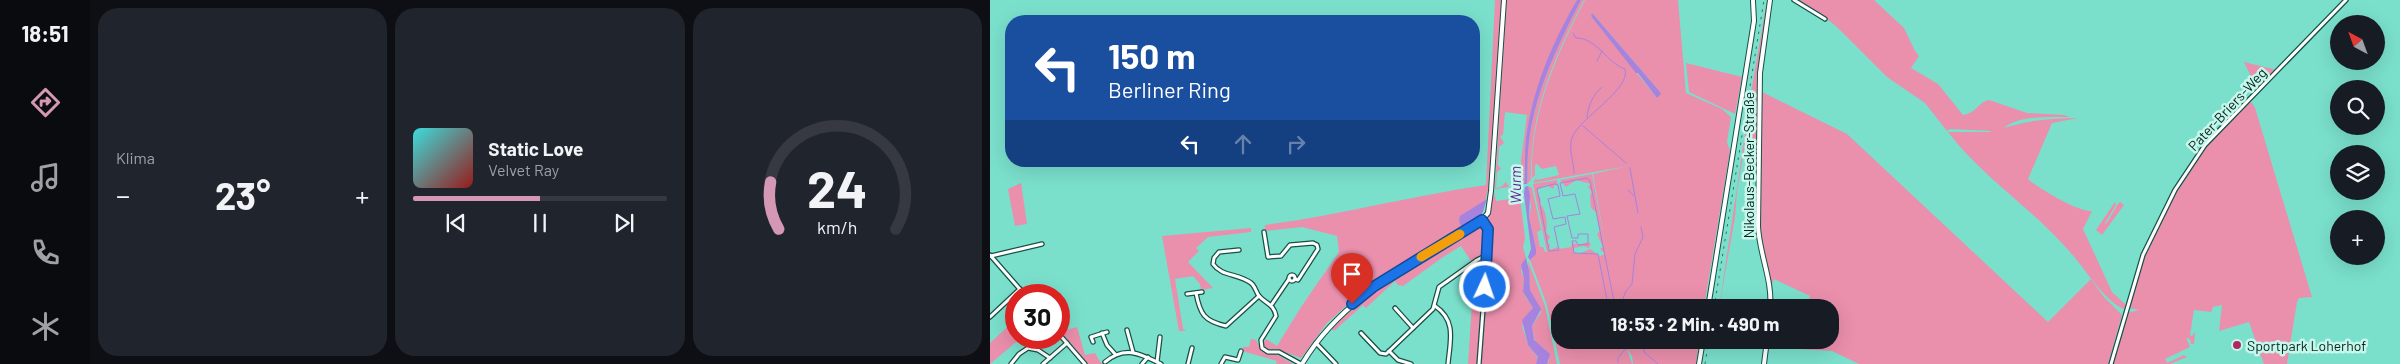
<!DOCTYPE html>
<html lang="de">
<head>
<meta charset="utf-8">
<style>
	:root { --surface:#171b24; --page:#20242c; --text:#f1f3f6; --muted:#9ea1a6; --line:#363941; --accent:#d497b4 }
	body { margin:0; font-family:Barlow,sans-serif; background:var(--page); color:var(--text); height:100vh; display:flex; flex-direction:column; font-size:19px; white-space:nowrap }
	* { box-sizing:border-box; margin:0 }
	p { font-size:16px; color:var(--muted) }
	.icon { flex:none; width:28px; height:28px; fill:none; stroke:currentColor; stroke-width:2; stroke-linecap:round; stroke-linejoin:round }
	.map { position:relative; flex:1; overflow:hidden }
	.drawer { display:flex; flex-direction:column; gap:8px; padding:8px; background:#0d0f14; width:900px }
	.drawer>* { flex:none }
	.top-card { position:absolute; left:15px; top:15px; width:475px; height:152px; border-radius:20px; box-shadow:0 5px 20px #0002; background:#1a4fa0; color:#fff; overflow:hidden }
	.needle { width:32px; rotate:319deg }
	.tools { position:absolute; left:1340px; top:15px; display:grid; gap:10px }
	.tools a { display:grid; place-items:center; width:55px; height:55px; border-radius:50%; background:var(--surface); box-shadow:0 5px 20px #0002; font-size:25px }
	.speed { position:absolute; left:15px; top:284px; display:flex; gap:10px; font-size:25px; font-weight:700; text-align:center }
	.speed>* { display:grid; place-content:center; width:65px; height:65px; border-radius:50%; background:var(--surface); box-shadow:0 5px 20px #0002; line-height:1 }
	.speed .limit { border:8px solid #d22; background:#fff; color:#111 }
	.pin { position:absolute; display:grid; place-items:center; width:42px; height:42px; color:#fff; margin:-51px -21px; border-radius:50% 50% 50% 0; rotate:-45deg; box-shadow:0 0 5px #0007 }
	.pin .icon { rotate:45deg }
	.me { position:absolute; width:55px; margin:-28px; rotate:3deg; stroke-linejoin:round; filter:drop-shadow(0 0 4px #0008) }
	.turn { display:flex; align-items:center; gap:18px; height:105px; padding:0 20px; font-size:22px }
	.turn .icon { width:65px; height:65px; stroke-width:2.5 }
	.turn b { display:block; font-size:35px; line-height:42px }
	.lanes { display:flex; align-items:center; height:48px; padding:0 20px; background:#0003; justify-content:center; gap:25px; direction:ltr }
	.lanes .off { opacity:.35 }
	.big { font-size:38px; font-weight:700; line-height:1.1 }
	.drawer .card { flex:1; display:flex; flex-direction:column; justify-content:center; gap:8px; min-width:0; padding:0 18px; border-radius:20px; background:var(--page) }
	.drawer .dial { align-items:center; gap:0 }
	.dial svg { height:130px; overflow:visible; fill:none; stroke:var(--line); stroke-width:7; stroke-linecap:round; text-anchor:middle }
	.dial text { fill:var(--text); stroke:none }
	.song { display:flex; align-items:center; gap:15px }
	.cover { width:60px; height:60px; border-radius:8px; background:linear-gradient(135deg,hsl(180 70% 55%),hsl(0 70% 35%)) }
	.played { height:5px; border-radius:2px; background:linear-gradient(90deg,var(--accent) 50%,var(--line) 50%) }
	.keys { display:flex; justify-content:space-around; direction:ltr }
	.heat { display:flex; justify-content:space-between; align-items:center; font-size:28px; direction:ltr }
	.drawer .tiles { flex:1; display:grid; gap:8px; grid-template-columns:repeat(3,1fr) }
	.trip { position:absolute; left:561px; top:299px; width:288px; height:50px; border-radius:20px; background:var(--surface); box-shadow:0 5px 20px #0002; font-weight:700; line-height:50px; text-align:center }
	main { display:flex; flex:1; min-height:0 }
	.dock { display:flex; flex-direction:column; width:90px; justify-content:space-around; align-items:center; background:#090b0e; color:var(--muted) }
	.dock .icon { width:35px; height:35px }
	.dock .current { color:var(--accent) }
	.dock b { font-size:22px; color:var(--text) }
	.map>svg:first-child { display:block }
	.green { fill:#ea8fac; fill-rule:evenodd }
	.water { fill:#a583df }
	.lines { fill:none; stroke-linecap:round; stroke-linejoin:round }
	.stream { stroke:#a583df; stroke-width:1 }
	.minor-casing { stroke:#175046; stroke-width:5.5 }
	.major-casing { stroke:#175046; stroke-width:6 }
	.minor { stroke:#fff; stroke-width:3 }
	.major { stroke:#fff; stroke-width:4 }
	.rail { stroke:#337166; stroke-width:1; stroke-dasharray:2.5 5; stroke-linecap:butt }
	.route-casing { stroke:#114b97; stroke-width:12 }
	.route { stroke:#1a73e8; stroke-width:9 }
	.slow { stroke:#f59e0b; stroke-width:9 }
	.poi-dot { fill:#b12663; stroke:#c7f6eb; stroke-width:2 }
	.labels { text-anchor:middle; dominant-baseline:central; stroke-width:5; stroke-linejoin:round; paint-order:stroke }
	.street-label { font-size:14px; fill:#02241f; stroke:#c7f6eb }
	.poi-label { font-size:14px; fill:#02241f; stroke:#c7f6eb; text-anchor:start }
	.water-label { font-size:15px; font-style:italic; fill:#5a2994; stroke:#c7f6eb }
</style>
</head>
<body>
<main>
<nav class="dock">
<b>18:51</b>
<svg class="icon current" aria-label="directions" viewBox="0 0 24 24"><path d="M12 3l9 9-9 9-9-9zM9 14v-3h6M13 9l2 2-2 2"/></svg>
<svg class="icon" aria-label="music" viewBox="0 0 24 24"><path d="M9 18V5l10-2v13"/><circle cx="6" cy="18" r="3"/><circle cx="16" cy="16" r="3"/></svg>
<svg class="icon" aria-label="phone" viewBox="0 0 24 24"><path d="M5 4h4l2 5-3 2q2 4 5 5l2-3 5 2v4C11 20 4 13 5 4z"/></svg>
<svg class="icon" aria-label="climate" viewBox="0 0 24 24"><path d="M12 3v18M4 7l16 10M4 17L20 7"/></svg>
</nav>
<section class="drawer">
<div class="tiles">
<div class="card"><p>Klima</p>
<div class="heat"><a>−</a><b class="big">23°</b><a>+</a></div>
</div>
<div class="card">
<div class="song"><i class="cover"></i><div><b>Static Love</b><p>Velvet Ray</p></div></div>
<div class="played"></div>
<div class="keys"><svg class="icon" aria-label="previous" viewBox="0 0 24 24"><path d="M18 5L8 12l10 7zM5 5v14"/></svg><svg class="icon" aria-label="pause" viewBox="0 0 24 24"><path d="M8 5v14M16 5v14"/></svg><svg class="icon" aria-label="next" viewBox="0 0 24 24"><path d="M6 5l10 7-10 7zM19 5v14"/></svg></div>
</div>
<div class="card dial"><svg viewBox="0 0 100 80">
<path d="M14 69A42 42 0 1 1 86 69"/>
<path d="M14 69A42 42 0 0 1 9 40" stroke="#d497b4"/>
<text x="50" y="56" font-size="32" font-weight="700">24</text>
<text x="50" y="72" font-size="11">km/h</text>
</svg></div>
</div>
</section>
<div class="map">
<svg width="1410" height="364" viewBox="0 0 1410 364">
	<rect width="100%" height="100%" fill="#7ae0cc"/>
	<g class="green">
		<path d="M505,0H513L499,185L493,212L464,234L379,285L337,323L311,358L286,349H276L273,343L276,339L287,346L311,307L349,252L347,236L312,227L275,231V225C349,215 422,196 496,185Z"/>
		<path d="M516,0H587C563,45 544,87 536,138C534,154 536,169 534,184L530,185L529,176L532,171L531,160L537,115L515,112L513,135L510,136L514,143L509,147L508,165L511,169L507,172L506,188L511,187L516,182L519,187L505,189Z"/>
		<path d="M591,0H594C563,60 540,111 541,180L537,184C538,173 537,163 538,153C542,97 566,48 591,0Z"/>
		<path d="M595,0H688L696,93L732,109L741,117L737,142L740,151L714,307L570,308V340H709L706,364H643L642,356L637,349L642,364H570L557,305L540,260L545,254L546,249L539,217L541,207L538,186L542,188L551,230L547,232L550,247H553L555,252H557L543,184L567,180L568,185L565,184L563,189L556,185L547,190L551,200L550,204C556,209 558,225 556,232L560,237L557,242L560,245L559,250L568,247L569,249L581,247L583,243L588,245L599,242L601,245L598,248L594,246L584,248V253L589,254L600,249L610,256L615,254L610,249L613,247L607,234L610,231L606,212L601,208L600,195L602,192L598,187L601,184L586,180L576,187L570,180L602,174L617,254L603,174L638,166L543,183L546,178L547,180L569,175L566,166L552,169L547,164L545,165V175L542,178C540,113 566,56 595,0ZM602,13L670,92L667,98L601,16Z"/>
		<path d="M777,0L769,68L767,141L756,142L755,145L747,191L745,217L729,308L762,87Z"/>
		<path d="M806,0H884L914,28L925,51L929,56L921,68L948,84L973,115C987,113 988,102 999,100L1037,113L1074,115L1080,117C1061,117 1028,115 1014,128C1039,120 1063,118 1088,118L1062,123L1038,179C1048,188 1088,212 1102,211L1093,229L1122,292L1136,305L1134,309C1115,302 1094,267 1079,251C1042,208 992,177 958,132H999L1002,131L960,129L957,131L935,103L897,77L847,27L833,16Z"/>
		<path d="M1254,62L1287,70L1267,89Z"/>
		<path d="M696,63L752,77L745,114L699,92Z"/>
		<path d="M770,91L857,134L1058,322L1101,279L1114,297L1132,315L1118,364H869L842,351L790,348L794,346L808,347L810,340H840V308L817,307L820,296L784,279L781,287L770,228Z"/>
		<path d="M1259,103H1262L1265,108L1322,297L1309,298L1307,302L1297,364H1274L1259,322L1229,331L1232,305L1223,307L1221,312L1204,310L1200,335L1202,336L1205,332L1204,344H1201L1200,339L1196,338L1200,347L1175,359L1177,363L1194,355L1197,357L1180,364H1123L1137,313L1149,310L1139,308L1154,256L1186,191L1216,146Z"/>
		<path d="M31,183L37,224L25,226L18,189Z"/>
		<path d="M526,188L529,190L535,238L533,247L536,258L531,271L534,279L533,293L543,308L536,316L532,326L538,345L548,358L546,364H491L496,289L500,291L501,290L503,265L498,268L501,231L497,220L504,192L506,201L528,198Z"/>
		<path d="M1125,202L1126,205L1115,223L1116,224L1128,204L1130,202L1134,205L1112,235L1106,230Z"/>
		<path d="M493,226L496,232L488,364H478L483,287V281L487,277L479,267L483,264L471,246L453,257L413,286L408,285L405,281L376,308L373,305L344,331L341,328L377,295Z"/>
		<path d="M261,228V232L218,237L206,248L209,251L198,262L223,288L211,290L210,284L203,276L185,279L193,329L196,331H189L172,236Z"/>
		<path d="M538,261L555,306L567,364H557L559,360L554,348C543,345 544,336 542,326L551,312L540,290Z"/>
		<path d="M26,319V338H31L0,364V343Z"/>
		<path d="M69,326L73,331L87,327L95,355L105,353L110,362L115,364H98L74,336V332Z"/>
		<path d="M261,339L266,340L272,351L288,355L303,364H286L287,361L252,351L253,347H259Z"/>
	</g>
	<g class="water">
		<path d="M587,0H591C566,49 542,97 538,153C537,163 538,173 537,184H534C536,169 534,154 536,138C543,88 562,43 587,0Z"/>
		<path d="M602,13L670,92L671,94L667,98L648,73H646L601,16Z"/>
		<path d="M538,186L540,196L539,217L546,249V254L540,260L538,257L541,249L534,194L535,187Z"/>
		<path d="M497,199L492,214L472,228L469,221L470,216Z"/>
		<path d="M536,258L539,270L540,290L551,309L542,326L544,340L560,354L557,364H546L548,357L538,345L532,320L543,308L533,292L534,279L531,265Z"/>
	</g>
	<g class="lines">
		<g class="stream">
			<path d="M583,33L586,38C607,38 617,63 635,69C641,90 589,118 582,138C578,148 584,162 584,173"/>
			<path d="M607,61L612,51"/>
			<path d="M597,118C598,105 603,95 612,87"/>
			<path d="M593,126L636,163"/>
			<path d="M640,168L648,213"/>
			<path d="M565,184L568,185L570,196L558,199L563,219L575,217L576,224L564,227L569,250L559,251L547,189Z"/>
			<path d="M638,190L644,196"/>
			<path d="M621,308L617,300L608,254L584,253L582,241H586L588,245L598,244V234H588V238H582L577,216L590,214L585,194L573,196L570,183L597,178L600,181L625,306L623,308"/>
			<path d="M637,308L633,298L636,291L642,284L645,254L653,237L651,227"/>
			<path d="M627,340L629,345L633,343L632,340"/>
			<path d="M655,340L654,352L668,364"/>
			<path d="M637,349L646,341H655"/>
			<path d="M628,362V358L635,349"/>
		</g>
		<defs>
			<g id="minor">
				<path d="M804,0L835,19"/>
				<path d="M274,232L278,257L291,256L300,245L323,243L327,245L328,249L308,280L305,279"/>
				<path d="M249,250L229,252L224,258L223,264C232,277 248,273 261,283C265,286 266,292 269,296C276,304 284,304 286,316L271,340L272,348L278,352H289L311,364"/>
				<path d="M0,255L35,295"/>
				<path d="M1,256L52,244"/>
				<circle cx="302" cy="278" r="3"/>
				<path d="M206,293C210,314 214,321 236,326L269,296"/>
				<path d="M197,294L212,292"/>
				<path d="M282,304L299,279"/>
				<path d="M445,306C467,321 460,341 458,364"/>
				<path d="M405,308L423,328"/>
				<path d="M0,317L30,289"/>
				<path d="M137,330L143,352"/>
				<path d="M112,333L117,345L125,354"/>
				<path d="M371,333L390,353L396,354L443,309L449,287L487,260L497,255"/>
				<path d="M69,334L95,364"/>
				<path d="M103,342L101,337L117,332"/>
				<path d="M326,343L346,364"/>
				<path d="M399,351L408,360L421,364"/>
				<path d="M115,362C135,345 151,354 171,364"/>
				<path d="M167,362L170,337"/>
				<path d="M21,364L29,354L38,348L48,350L60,358"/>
				<path d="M53,364L77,343"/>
				<path d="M152,364L158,357"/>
				<path d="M198,364L202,348"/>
				<path d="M231,364L235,357L248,360L251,351"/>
				<path d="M489,364L499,229L492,220"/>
				<path d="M1121,364L1153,255L1185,190L1215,145L1356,0"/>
			</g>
			<g id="major">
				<path d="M780,0L770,73L768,226C769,253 783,281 780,308"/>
				<path d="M718,308L760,46L764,21L763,1"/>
				<path d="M312,364C353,295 426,262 492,220L498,213L501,191L514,0"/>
				<path d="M709,364L713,340"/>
				<path d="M774,364L777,340"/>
			</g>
		</defs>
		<use href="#minor" class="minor-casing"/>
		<use href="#major" class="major-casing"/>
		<use href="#minor" class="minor"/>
		<use href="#major" class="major"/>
		<g class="rail">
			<path d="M724,308L774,0"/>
			<path d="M715,364L719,340"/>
		</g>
	</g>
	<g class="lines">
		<defs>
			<path id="route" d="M362,304L383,287L492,220L498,229L495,287"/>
		</defs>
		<use href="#route" class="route-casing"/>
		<use href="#route" class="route"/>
		<path class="slow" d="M431,257L470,234"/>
	</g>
	<circle class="poi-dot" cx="1247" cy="345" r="5"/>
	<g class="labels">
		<g class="street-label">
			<text transform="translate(1237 109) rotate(-47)">Pater-Briers-Weg</text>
			<text transform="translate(758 165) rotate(-90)">Nikolaus-Becker-Straße</text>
		</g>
		<g class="poi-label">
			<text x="1257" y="345">Sportpark Loherhof</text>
		</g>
		<g class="water-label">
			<text transform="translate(525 185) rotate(-91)">Wurm</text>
		</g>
	</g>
</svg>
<div class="tools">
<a><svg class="needle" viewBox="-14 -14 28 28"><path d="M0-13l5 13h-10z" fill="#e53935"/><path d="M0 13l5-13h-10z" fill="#9ea1a6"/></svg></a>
<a><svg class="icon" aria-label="search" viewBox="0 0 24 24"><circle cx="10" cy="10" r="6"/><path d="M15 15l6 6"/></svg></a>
<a><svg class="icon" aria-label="layers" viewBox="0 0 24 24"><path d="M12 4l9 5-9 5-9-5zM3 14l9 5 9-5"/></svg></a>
<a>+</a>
</div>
<div class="speed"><div class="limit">30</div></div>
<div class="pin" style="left:362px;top:304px;background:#d93025"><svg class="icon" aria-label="arrive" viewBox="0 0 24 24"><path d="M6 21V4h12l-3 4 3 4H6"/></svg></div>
<svg class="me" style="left:495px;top:287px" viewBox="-20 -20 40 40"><circle r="17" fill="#1a73e8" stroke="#fff" stroke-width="3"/><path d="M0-11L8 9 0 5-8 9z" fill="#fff"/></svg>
<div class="trip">18:53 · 2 Min. · 490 m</div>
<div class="top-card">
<div class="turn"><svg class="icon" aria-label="left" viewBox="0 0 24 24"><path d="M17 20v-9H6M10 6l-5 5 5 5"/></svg><div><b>150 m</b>Berliner Ring</div></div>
<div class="lanes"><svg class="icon" aria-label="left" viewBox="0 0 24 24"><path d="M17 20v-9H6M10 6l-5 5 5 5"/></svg><svg class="icon off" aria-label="ahead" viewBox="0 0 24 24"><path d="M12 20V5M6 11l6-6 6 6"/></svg><svg class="icon off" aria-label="right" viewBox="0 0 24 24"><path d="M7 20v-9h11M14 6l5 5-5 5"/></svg></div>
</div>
</div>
</main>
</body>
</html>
